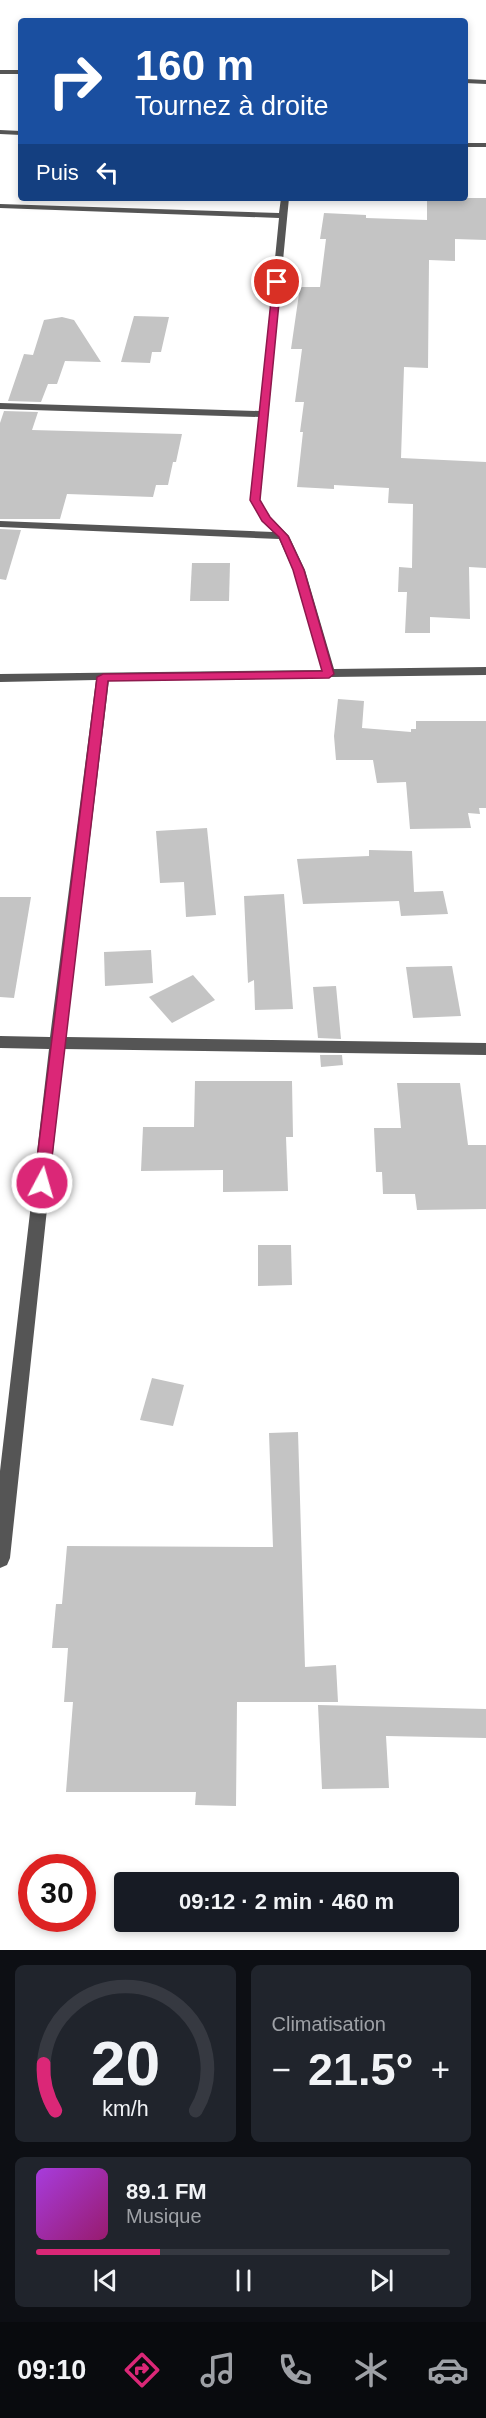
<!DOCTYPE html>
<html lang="fr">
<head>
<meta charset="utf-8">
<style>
	:root { --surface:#171b24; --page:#20242c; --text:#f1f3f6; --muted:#9ea1a6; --line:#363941; --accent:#db2777 }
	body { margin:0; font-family:Arial,sans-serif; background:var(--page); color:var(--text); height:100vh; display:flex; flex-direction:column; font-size:22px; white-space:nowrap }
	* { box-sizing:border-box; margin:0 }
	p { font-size:20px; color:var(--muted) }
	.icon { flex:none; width:33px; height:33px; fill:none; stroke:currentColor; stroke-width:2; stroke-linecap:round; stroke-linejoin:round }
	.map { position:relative; height:1950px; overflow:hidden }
	.panel { display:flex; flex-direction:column; gap:15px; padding:15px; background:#0d0f14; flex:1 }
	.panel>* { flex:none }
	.guide { position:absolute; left:18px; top:18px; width:450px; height:183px; border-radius:6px; box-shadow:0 3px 9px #0003; background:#1a4fa0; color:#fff; overflow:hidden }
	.speed { position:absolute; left:18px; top:1854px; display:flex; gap:12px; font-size:30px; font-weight:700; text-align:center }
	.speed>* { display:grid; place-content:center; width:78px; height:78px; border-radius:50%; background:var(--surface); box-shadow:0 3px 9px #0003; line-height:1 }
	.speed .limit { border:9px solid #d22; background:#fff; color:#111 }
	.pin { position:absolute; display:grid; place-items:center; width:51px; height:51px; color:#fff; margin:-26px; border:3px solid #fff; border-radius:50%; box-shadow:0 2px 6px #0007 }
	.me { position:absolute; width:66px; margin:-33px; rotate:6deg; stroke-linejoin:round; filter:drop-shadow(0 0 4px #0008) }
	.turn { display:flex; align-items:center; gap:21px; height:126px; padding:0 18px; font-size:27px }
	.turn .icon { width:78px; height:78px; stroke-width:2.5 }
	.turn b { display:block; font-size:42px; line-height:51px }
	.then { display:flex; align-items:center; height:57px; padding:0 18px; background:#0003; gap:12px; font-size:22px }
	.big { font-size:45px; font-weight:700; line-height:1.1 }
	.panel .widget { flex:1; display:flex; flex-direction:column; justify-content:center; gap:9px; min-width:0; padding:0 21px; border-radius:9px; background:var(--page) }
	.panel .dial { align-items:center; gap:0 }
	.dial svg { height:156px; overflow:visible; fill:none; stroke:var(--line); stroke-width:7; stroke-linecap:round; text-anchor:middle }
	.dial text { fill:var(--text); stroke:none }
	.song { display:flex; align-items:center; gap:18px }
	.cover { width:72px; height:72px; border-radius:9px; background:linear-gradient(135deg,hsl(280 70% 55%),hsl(320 70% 35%)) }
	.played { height:6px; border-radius:3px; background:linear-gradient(90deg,var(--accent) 30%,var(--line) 30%) }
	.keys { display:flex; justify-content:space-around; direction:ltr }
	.heat { display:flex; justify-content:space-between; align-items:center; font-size:33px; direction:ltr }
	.panel .tiles { flex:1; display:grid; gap:15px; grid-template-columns:1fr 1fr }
	.widget:last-child { grid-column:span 2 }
	.trip { position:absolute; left:114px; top:1872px; width:345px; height:60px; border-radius:6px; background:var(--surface); box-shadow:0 3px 9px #0003; font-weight:700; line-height:60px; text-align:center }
	.tab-bar { display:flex; height:96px; justify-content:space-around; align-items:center; background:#090b0e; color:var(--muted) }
	.tab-bar .icon { width:42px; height:42px }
	.tab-bar .current { color:var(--accent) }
	.tab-bar b { font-size:27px; color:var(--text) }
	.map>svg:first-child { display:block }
	.building { fill:#c4c4c4 }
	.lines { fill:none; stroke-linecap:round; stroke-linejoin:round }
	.minor { fill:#555; fill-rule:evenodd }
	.route { fill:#db2777; stroke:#8e194d; stroke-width:1.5 }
</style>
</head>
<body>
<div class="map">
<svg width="486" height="1950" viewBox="0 0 486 1950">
	<rect width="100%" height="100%" fill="#fff"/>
	<g class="building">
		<path d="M427,198H486V240L455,239V261L429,260L428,368L404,367L401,458L486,462V568L469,567L470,619L430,617V633H405L407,592H398L399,567L412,568L413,504L388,503L389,488L334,485V489L297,487L303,432H300L304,402H295L302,349H291L300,287H320L326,239H320L324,213L366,215V218L427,220Z"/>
		<path d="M134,316L169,317L161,352H152L150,363L121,362Z"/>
		<path d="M62,317L74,320L101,362L65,361L57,384H48L41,402L8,401L24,354L33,355L44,320Z"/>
		<path d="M4,411L38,412L32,430L182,434L176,462H173L168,485H156L153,497L67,494L60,519H0V423Z"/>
		<path d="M0,529L21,530L6,580L0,579Z"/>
		<path d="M192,563H230L229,601H190Z"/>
		<path d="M338,699L364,701L362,728L411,732V729H416V721H486V808H479L480,814L468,813L471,828L410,829L406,782L377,783L373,760H336L334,736Z"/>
		<path d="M207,828L216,915L186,917L184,882L160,883L156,831Z"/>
		<path d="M369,850L412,851L414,892L443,891L448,914L401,916L399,901L303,904L297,859L369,856Z"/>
		<path d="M284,894L293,1009L255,1010L254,980L248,983L244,896Z"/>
		<path d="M0,897H31L14,998L0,997Z"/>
		<path d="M151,950L153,983L105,986L104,952Z"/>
		<path d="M452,966L461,1016L413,1018L406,967Z"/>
		<path d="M193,975L215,1000L172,1023L149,997Z"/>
		<path d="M336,986L341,1039L318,1038L313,987Z"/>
		<path d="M320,1055H342L343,1065L321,1067Z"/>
		<path d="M195,1081H292L293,1137H286L288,1191L223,1192V1170L141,1171L143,1127H194Z"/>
		<path d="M397,1083H460L468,1145H486V1209L417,1210L415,1194H383L382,1172H376L374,1128H401Z"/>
		<path d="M258,1245H291L292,1285L258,1286Z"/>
		<path d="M152,1378L184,1385L173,1426L140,1420Z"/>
		<path d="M298,1432L305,1667L336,1665L338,1702H237L236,1806L195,1805L196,1792H66L73,1702H64L68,1648H52L56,1604H62L67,1546L273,1547L269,1433Z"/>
		<path d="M318,1705L486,1709V1738L386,1736L389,1788L322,1789Z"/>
	</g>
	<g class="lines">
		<g class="minor">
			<rect x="0" y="70" width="21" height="4"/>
			<path d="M465,79L486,80V84L465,83Z"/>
			<path d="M0,130L21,131V135L0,134Z"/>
			<rect x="465" y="143" width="21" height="4"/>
			<path d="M281,198H289L260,500L270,517L289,536L305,570L334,669L486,667V675L109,680L66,1037L486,1043V1055L64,1049L10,1558L7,1565L0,1568V1471L49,1049L0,1048V1036L50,1037L96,680L0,682V674L322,670L293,570L279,539L0,527V521L273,532L262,521L250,500L260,417L0,409V403L260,411L279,218L0,208V204L279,213Z"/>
		</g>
	</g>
	<path class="route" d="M277,279L281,282L260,500L270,517L288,536L304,570L334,674L329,678L108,681L49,1183L47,1188L42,1189L36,1188L34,1183L97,677L103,674L322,671L293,570L279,537L262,521L250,500L273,282Z"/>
</svg>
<div class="speed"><div class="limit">30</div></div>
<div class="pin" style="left:277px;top:282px;background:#d93025"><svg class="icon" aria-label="arrive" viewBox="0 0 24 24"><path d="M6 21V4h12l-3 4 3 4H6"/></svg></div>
<svg class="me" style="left:42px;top:1183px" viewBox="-20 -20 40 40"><circle r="17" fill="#db2777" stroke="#fff" stroke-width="3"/><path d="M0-11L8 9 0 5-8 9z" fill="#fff"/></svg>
<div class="trip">09:12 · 2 min · 460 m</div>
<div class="guide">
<div class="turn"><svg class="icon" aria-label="right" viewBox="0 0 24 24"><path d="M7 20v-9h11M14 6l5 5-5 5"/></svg><div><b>160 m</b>Tournez à droite</div></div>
<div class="then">Puis<svg class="icon" aria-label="left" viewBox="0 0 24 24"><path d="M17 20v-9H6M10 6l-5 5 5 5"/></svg></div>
</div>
</div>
<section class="panel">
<div class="tiles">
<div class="widget dial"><svg viewBox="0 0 100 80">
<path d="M14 69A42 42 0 1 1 86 69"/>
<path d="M14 69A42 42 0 0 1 8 45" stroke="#db2777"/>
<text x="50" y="56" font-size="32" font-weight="700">20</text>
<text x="50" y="72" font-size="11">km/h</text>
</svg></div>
<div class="widget"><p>Climatisation</p>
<div class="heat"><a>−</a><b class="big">21.5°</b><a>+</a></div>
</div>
<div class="widget">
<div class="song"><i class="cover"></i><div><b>89.1 FM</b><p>Musique</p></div></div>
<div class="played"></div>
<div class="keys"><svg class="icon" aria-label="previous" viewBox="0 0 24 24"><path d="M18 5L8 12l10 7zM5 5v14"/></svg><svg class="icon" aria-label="pause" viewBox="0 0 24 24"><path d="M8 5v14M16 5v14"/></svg><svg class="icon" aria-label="next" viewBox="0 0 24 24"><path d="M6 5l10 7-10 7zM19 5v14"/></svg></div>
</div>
</div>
</section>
<nav class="tab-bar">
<b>09:10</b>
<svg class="icon current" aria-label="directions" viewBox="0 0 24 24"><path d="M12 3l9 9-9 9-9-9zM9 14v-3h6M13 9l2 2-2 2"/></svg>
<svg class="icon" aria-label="music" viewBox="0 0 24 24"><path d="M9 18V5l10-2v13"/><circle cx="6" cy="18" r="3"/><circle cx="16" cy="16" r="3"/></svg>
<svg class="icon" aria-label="phone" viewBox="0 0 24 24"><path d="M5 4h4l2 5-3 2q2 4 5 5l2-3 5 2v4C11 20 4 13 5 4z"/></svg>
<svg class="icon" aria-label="climate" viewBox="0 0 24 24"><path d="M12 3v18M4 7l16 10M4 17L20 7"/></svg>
<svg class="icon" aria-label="car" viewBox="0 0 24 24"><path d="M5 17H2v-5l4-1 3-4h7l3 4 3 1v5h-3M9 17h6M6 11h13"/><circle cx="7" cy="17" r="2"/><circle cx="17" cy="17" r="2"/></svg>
</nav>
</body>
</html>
